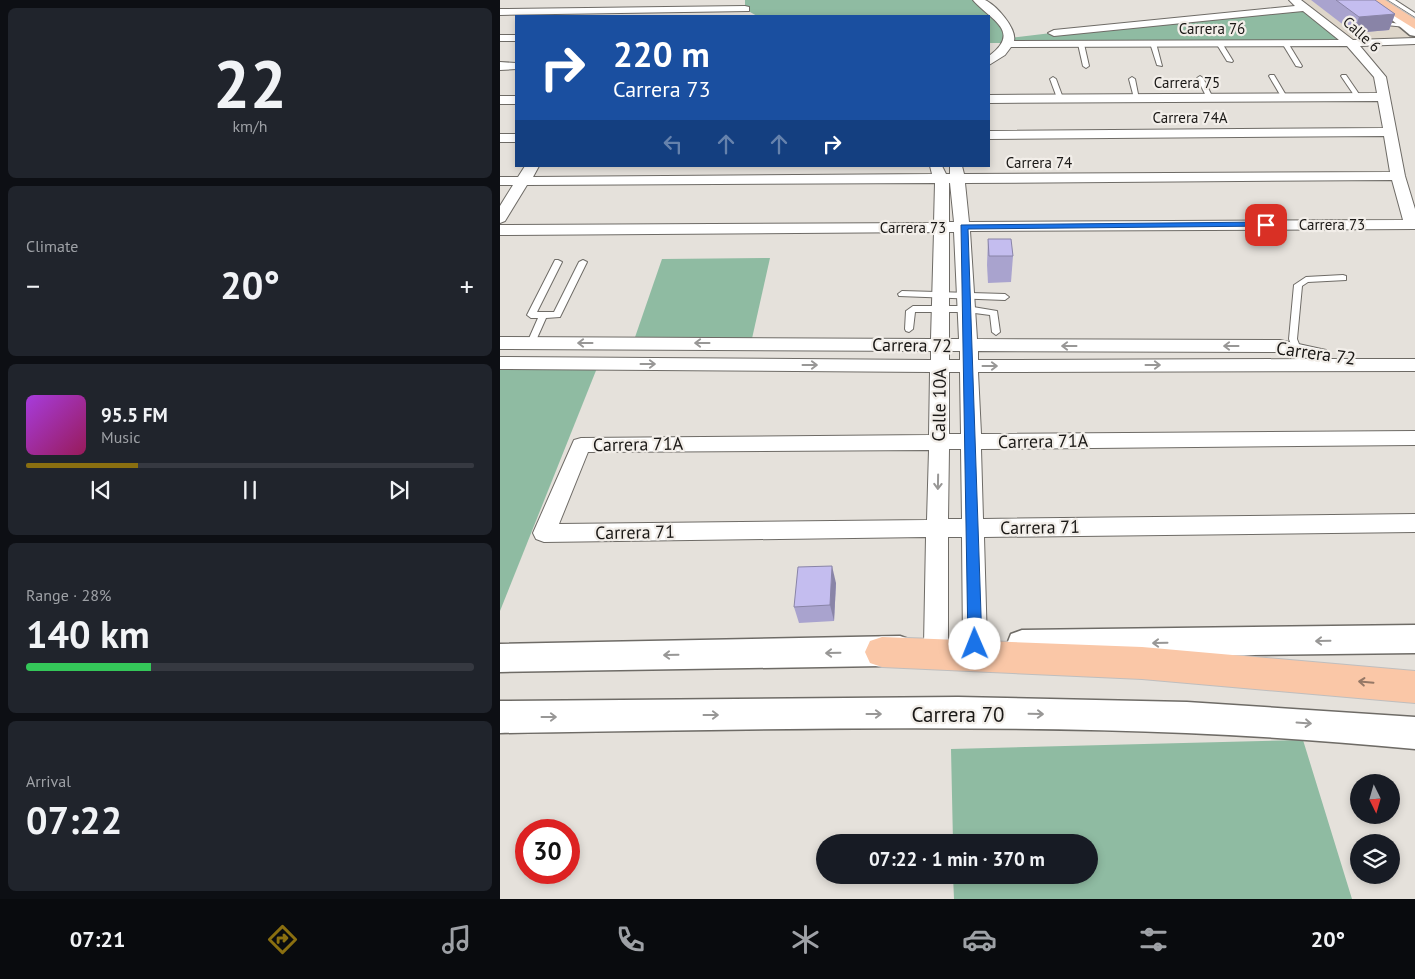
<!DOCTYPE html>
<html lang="en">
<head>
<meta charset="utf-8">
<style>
	:root { --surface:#171b24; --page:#20242c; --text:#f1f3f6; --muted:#9ea1a6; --line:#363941; --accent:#8a6f10 }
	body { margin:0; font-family:"PT Sans",sans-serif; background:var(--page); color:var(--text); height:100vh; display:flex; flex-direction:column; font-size:19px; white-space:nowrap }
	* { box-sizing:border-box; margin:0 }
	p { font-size:16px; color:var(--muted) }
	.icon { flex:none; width:28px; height:28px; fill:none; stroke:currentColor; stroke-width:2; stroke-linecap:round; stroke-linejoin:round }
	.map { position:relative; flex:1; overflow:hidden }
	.sheet { display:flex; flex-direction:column; gap:8px; padding:8px; background:#0d0f14; width:500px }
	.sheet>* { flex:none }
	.guide { position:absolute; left:15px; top:15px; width:475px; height:152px; border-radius:0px; box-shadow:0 2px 8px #0003; background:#1a4fa0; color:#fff; overflow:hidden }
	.needle { width:32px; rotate:175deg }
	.controls { position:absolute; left:850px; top:774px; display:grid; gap:10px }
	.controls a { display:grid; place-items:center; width:50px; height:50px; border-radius:50%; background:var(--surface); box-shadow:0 2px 8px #0003; font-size:25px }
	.speed { position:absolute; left:15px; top:819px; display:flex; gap:10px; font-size:25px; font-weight:700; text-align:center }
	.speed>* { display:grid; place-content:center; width:65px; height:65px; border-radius:50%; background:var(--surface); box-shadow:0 2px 8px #0003; line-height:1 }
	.speed .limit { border:8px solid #d22; background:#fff; color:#111 }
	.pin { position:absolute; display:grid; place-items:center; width:42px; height:42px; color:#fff; margin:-21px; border-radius:10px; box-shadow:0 2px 8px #0006 }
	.me { position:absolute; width:55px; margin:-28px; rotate:359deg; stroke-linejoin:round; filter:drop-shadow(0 0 4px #0008) }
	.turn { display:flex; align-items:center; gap:18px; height:105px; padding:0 15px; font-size:22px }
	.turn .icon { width:65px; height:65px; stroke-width:2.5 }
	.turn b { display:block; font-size:35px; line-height:42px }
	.lanes { display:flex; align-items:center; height:48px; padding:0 15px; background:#0003; justify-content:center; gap:25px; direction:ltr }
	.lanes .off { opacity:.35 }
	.big { font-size:38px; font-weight:800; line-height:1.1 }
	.sheet .widget { flex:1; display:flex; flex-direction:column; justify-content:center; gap:8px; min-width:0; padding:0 18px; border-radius:8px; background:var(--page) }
	.sheet .dial { align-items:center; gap:0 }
	.dial b { font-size:65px; line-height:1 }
	.song { display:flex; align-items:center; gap:15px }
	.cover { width:60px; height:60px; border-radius:8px; background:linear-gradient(135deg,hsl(280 70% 55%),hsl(330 70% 35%)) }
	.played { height:5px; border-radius:2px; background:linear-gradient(90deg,var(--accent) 25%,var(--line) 25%) }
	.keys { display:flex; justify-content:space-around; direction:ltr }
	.heat { display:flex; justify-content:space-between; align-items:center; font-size:28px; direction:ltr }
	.charge { height:8px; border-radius:4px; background:linear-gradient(90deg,#34c759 28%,var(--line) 0) }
	.trip { position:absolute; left:316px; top:834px; width:282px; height:50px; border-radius:25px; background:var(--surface); box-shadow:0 2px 8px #0003; font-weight:800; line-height:50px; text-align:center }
	.menu { display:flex; height:80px; justify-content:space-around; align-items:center; background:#090b0e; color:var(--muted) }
	.menu .icon { width:35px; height:35px }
	.menu .selected { color:var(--accent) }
	.menu b { font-size:22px; color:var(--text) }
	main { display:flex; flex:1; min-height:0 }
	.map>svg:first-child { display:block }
	.built { fill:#ded6ca }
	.green { fill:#8fbba2 }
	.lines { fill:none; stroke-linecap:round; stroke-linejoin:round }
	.service-casing { stroke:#6e6b66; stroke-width:2 }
	.minor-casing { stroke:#6e6b66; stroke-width:2 }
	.tertiary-casing { stroke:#6e6b66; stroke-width:3 }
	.primary-casing { stroke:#bfbebe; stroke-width:2 }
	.service { fill:#fff; fill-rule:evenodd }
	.minor { fill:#fff; fill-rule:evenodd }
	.tertiary { fill:#fff; fill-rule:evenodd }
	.primary { fill:#fac7a7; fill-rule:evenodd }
	.wall { fill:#a9a3ce }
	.shaded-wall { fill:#8984a7 }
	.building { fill:#c4bdef; stroke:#8984a7 }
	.oneway { stroke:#989796 }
	.oneway2 { stroke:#957866 }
	.route { fill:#1a73e8; stroke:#114b97 }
	.labels { text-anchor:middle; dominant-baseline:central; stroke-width:4.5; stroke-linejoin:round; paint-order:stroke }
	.far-street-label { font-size:15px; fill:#1a1816; stroke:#f2eee9 }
	.street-label { font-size:18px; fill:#1a1816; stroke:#f2eee9 }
	.near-street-label { font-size:21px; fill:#1a1816; stroke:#f2eee9 }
</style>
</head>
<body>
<main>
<section class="sheet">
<div class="widget dial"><b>22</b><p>km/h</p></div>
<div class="widget"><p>Climate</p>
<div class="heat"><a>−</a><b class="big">20°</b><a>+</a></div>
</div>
<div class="widget">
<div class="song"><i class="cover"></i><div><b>95.5 FM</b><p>Music</p></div></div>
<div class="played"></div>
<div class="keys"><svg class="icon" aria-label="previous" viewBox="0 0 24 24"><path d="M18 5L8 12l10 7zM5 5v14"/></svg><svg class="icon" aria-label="pause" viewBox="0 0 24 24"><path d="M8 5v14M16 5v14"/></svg><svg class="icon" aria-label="next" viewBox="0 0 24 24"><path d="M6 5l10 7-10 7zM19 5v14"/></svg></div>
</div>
<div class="widget"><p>Range · 28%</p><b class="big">140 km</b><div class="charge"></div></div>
<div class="widget"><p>Arrival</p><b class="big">07:22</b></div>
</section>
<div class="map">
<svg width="915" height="899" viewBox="0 0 915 899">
	<rect width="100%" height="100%" fill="#e5e1db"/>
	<path class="built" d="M794,0H874L915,32V41L850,43Z"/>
	<g class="green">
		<path d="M245,0H478L510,38L618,25L805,8L850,43H489V16H257L245,9Z"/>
		<path d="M270,258L251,343H133L162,259Z"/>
		<path d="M0,363H99L0,611Z"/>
		<path d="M803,740L852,899H454L453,875H590V842H453L451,749Z"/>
	</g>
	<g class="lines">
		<defs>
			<g id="service">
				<path d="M888,0H895L915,13V17Z"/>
				<path d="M877,16C883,16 883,19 888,21C894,25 903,22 909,25L906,27L886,25L877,18Z"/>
				<path d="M653,41L656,43L662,66L657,65L650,43Z"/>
				<path d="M719,41L722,43L733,61L732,62L727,61L716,43Z"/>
				<path d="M785,41L788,43L802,66L801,67L796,66L782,43Z"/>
				<path d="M581,42L584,44L589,66L586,68L583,66L578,44Z"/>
				<path d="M770,75H774L787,97L786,98H782L769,76Z"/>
				<path d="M842,75H846L861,97L860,98H856L841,76Z"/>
				<path d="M700,76L703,78L713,98L712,99L707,98L697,78Z"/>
				<path d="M553,77L556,79L563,98L562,99L557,98L550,79Z"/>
				<path d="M632,77L635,79L639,99L634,98L629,79Z"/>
				<path d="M55,260H58L62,262L37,312H54L79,262L83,260L87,262L60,317L46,318L34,345H28L27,343L38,318H31L27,315Z"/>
				<path d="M843,275L846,276V280L808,282L802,286L797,339L807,364L802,367L799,366L789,339L794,285L806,277Z"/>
				<path d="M402,291L505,294L509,297L505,300L399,296L398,294Z"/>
				<path d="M413,306H467L497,311L500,332L496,335L492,332L490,315L467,312H415L413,329L409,332L406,331L405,329L406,311Z"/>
			</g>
			<g id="minor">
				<path d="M473,0C476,0 482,0 485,0C496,5 517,28 514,41L839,40L803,11L554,36L548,33L554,30L795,6L789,0H801L853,40L915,38V44L860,46L886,77L905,176L915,209V229L470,231L477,339L780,340L826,350L829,354L824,359H915V371L478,372L481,434L915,431V445L481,449L483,519L915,514V532L484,537L487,644L484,652L475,655L466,652L463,644L462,537H448V645L445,653L436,656L427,653L424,645L426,537L44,542L36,539L33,533L74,440L81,438L429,435L430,372L0,369V357L431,360V351L0,349V337L431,339L434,232L0,235V225L434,223L435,183L27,185L5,221L0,223V206L13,185H0V177H18L25,166H39L33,177L432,174L430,166H442L446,174H450V166H462L464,174L890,172L884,136L489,139V131L883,128L878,101L489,103V95L877,93L874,77L847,46L511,47L505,55L489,65V56C523,31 489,19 473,0ZM892,180L903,220L469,222L465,183ZM449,183H450L454,222H449ZM449,232H454L459,339H449ZM449,351H460V360H449ZM478,351L780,352L812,359L478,360ZM449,372H460L461,434H449ZM449,449H461L462,519H448ZM429,450L427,520L59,524L88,452Z"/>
				<path d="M245,6L249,7V11L0,15V9Z"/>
				<rect x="0" y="35" width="16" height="6"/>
				<path d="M0,62L16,63V69L0,70Z"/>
				<rect x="0" y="96" width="16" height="8"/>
				<rect x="0" y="134" width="16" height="8"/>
			</g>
			<g id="tertiary">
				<path d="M868,0H882L915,25V36L910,35Z"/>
				<path d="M915,625V653L522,658L511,654L507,644L511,634L522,630Z"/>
				<path d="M400,636L411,640L415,650L411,660L382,666L0,672V644Z"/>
				<path d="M458,697L687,702L915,717V749C839,742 762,736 686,733C457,724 228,730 0,733V701Z"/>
			</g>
			<g id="primary">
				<path d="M868,0H885L915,19V29Z"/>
				<path d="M382,637L642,647L915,671V703L642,679L382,667L370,663L365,652L370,641Z"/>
			</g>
		</defs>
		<use href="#service" class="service-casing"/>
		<use href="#minor" class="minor-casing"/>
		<use href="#tertiary" class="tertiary-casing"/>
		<use href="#primary" class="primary-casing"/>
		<use href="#service" class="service"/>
		<use href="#minor" class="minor"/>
		<use href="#tertiary" class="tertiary"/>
		<use href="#primary" class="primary"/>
	</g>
	<g class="wall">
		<path d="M811,0H875L895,14L889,30L854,33Z"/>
		<path d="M488,239L513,256L511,282L488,283L487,265Z"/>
		<path d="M336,583L334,621L299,623L294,607Z"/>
	</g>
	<g class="shaded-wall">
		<path d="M895,14L889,30L854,33L859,17Z"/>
		<path d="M332,566L336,583L334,621L330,605Z"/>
	</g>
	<g class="building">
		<path d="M836,0H875L895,14L859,17Z"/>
		<path d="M488,239H511L513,256H489Z"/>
		<path d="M332,566L330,605L294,607L298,567Z"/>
	</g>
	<defs><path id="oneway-shaft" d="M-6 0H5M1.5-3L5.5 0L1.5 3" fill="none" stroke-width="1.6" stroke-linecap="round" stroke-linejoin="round" transform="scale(1.25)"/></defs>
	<g class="oneway">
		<use href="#oneway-shaft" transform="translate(85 343) rotate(180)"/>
		<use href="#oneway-shaft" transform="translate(202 343) rotate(-180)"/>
		<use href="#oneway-shaft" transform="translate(569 346) rotate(-180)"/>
		<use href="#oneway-shaft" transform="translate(731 346) rotate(-180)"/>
		<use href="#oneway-shaft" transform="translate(148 364)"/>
		<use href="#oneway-shaft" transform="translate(310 365)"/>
		<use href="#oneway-shaft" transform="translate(653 365)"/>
		<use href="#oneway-shaft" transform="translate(490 366)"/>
		<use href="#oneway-shaft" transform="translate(438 482) rotate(91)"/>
		<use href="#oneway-shaft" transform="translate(823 641) rotate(179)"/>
		<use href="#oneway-shaft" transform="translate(660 643) rotate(179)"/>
		<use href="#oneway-shaft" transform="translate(333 653) rotate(179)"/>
		<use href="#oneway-shaft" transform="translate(171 655) rotate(179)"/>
		<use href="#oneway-shaft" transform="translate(374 714)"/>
		<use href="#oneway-shaft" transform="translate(536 714) rotate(1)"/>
		<use href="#oneway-shaft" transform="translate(211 715)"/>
		<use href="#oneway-shaft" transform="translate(49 717)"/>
		<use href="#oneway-shaft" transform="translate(804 723) rotate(4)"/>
	</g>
	<use class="oneway2" href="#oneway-shaft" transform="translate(866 682) rotate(-175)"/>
	<path class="route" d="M766,222L771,225L769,226L468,229L482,644L480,649L475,651L470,649L468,644L461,225Z"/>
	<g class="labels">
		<g class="far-street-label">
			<text x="712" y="28">Carrera 76</text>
			<text transform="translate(862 34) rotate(42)">Calle 6</text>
			<text x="687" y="82">Carrera 75</text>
			<text x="690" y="117">Carrera 74A</text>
			<text x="539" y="162">Carrera 74</text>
			<text x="832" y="224">Carrera 73</text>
			<text x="413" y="227">Carrera 73</text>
		</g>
		<g class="street-label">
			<text transform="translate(412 345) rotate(1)">Carrera 72</text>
			<text transform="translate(816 353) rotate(8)">Carrera 72</text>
			<text transform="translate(439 405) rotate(-89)">Calle 10A</text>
			<text transform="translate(543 441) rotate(-1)">Carrera 71A</text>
			<text transform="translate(138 444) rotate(-1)">Carrera 71A</text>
			<text transform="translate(540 527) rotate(-1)">Carrera 71</text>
			<text transform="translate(135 532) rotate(-1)">Carrera 71</text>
		</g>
		<g class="near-street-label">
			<text x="458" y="714">Carrera 70</text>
		</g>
	</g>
</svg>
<div class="controls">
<a><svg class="needle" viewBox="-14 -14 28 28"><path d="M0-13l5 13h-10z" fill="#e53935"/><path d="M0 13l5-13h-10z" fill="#9ea1a6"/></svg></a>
<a><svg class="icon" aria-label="layers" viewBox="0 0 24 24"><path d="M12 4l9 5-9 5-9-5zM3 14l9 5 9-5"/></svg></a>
</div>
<div class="speed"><div class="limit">30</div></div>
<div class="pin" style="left:766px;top:225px;background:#d93025"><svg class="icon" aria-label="arrive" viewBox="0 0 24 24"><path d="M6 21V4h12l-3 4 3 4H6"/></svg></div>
<svg class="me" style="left:475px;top:644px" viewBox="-20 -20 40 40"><circle r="19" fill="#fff"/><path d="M0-13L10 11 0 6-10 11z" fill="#1a73e8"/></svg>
<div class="trip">07:22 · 1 min · 370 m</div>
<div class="guide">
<div class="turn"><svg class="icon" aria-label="right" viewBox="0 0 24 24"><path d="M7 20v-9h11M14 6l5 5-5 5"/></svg><div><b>220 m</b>Carrera 73</div></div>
<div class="lanes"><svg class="icon off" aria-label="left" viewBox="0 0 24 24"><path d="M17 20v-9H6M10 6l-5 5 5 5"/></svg><svg class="icon off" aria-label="ahead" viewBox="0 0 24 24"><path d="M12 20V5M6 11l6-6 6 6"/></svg><svg class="icon off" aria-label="ahead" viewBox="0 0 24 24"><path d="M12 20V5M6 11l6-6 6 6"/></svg><svg class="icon" aria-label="right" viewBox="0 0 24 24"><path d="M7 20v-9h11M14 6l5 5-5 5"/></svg></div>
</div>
</div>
</main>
<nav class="menu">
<b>07:21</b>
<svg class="icon selected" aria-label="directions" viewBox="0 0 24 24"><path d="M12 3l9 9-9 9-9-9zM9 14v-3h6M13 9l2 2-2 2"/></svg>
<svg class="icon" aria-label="music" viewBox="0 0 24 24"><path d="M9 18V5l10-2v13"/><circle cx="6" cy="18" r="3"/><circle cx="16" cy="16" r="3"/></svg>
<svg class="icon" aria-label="phone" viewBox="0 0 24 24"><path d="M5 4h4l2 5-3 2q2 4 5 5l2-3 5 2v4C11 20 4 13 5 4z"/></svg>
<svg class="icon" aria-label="climate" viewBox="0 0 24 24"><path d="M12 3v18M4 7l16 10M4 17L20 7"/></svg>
<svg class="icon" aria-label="car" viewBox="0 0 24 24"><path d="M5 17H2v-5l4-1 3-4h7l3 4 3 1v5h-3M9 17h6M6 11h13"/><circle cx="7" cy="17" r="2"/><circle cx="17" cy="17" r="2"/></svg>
<svg class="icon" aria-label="filters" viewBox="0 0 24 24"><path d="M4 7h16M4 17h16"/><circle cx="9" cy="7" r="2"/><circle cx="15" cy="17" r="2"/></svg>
<b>20°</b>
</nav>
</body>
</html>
